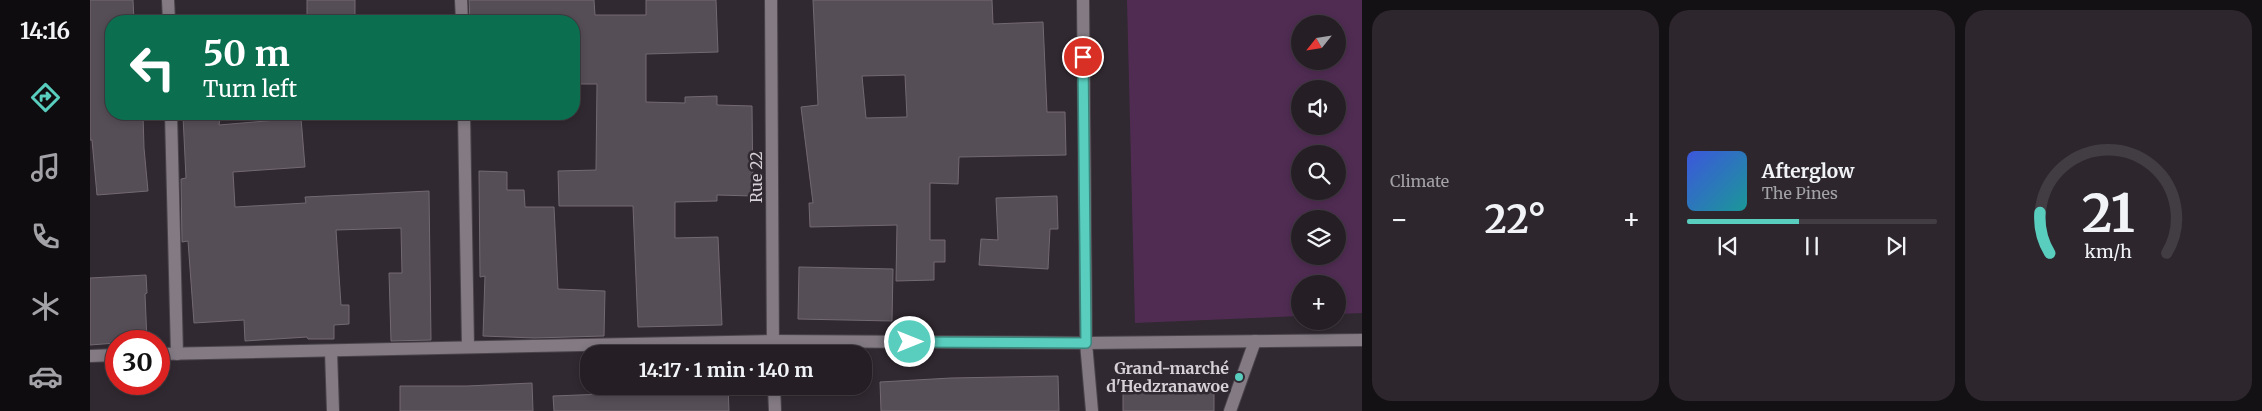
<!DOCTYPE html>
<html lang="en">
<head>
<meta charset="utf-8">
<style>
	:root { --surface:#251f25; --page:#2d272d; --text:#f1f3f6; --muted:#a3a2a7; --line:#423d42; --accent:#59cebf }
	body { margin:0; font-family:Merriweather,serif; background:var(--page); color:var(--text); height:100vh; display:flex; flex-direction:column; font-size:19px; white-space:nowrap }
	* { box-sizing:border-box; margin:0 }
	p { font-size:16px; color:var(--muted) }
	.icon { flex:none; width:28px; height:28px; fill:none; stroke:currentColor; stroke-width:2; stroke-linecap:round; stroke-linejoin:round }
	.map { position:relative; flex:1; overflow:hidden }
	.side { display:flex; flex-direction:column; gap:10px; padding:10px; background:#141114; width:900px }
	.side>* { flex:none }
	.guide { position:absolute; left:15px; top:15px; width:475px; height:105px; border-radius:20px; box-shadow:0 2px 8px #0003,0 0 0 1px var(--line); background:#0b6e4f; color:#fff; overflow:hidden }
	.needle { width:32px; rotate:240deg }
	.fabs { position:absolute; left:1201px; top:15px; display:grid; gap:10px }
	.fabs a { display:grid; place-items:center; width:55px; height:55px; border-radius:50%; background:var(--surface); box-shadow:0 2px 8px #0003,0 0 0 1px var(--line); font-size:25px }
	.speed { position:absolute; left:15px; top:330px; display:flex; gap:10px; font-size:25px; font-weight:700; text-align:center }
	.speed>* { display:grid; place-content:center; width:65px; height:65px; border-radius:50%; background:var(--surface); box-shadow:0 2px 8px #0003,0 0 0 1px var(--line); line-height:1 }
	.speed .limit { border:8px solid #d22; background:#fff; color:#111 }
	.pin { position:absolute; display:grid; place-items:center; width:42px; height:42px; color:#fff; margin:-21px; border:2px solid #fff; border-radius:50%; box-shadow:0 1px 5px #0007 }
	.me { position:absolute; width:55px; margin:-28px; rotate:90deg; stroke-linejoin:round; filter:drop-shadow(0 0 4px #0008) }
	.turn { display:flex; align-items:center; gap:18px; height:105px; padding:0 15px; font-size:22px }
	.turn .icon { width:65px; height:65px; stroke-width:2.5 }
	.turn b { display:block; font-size:35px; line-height:42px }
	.big { font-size:38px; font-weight:700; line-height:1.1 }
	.side .card { flex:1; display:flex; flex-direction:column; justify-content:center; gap:8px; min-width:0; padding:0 18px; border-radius:20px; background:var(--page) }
	.side .dial { align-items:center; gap:0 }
	.dial svg { height:130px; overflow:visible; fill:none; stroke:var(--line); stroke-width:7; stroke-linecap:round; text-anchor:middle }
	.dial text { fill:var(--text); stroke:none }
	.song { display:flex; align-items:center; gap:15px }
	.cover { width:60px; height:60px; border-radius:8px; background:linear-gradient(135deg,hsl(230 70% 55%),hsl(180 70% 35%)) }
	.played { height:5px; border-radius:2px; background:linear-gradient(90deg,var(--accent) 45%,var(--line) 45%) }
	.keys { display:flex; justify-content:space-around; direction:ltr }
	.heat { display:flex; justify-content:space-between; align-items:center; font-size:28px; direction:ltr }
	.side .tiles { flex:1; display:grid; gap:10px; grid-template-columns:repeat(3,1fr) }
	.trip { position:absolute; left:490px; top:345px; width:292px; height:50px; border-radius:20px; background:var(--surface); box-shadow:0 2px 8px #0003,0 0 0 1px var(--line); font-weight:700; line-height:50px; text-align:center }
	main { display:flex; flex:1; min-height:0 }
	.tabs { display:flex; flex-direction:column; width:90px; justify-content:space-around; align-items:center; background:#0f0c0f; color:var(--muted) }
	.tabs .icon { width:35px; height:35px }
	.tabs .active { color:var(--accent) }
	.tabs b { font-size:22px; color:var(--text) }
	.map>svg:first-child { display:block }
	.green { fill:#502c53; fill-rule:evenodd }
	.building { fill:#564e57; stroke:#726972; fill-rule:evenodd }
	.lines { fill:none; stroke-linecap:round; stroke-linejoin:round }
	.minor-casing { stroke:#4a444a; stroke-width:14 }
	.minor { stroke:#837a84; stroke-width:12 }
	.route-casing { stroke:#3a867c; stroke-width:12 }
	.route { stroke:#59cebf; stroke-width:9 }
	.poi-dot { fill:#59cebf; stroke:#312931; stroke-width:2 }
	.labels { text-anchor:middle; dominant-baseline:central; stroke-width:5; stroke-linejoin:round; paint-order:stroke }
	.street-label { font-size:16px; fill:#d6d1d6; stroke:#312931 }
	.poi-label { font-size:16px; font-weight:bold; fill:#d6d1d6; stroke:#312931; text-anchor:end }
</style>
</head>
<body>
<main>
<nav class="tabs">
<b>14:16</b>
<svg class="icon active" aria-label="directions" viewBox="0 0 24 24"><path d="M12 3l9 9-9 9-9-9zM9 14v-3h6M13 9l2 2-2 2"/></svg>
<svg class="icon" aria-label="music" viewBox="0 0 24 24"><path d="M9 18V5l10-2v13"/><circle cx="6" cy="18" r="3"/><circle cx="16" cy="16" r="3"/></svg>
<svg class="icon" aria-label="phone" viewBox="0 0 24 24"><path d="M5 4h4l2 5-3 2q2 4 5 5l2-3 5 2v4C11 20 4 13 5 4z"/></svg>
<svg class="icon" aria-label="climate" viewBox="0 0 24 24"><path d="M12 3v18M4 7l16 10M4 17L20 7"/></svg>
<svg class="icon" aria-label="car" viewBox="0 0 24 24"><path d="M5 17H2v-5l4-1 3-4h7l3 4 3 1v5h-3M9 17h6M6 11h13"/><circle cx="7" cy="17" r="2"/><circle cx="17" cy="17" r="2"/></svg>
</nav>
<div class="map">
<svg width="1272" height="411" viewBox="0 0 1272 411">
	<rect width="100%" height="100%" fill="#312931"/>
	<path class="green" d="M1037,0H1272V313L1248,314V284H1210V316L1045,323ZM1210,24H1248V61H1210ZM1210,89H1248V126H1210ZM1210,154H1248V191H1210ZM1210,219H1248V256H1210Z"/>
	<g class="building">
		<path d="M0,0H43L44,21H21V114H53L54,148L58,191L7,195L2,140H0Z"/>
		<rect x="217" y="0" width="48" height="21"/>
		<path d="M379,0H504L505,15H556V0H626L628,52L556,54V102L595,103V97L627,96V105L662,106L663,196L627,195V201L585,202V238L628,237L632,325L548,327L543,206H469L468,171L506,170L507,84H484V21H380Z"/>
		<path d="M723,0H902L903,24L953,22L957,112H975L976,155L869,157L868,184L840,183V240H855V262H844V280L806,281L807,225L720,227L719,203H723L711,107L728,105ZM815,75L817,117L776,118L772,76Z"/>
		<path d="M93,116L130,118L129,125L211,118L215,167L143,172L145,207L216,203L215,197L339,191L341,340L301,341L299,273H312L311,228L246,230L251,305H259V324L244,325V339H218L217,337L155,341L154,320L104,323L98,241L92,242L91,179L96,178Z"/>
		<path d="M389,171L417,172V190H434L435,207H464L468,289L515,291L514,336L444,338L393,336L395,276L390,277Z"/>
		<path d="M967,196L968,229H960L958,269L889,265L891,239L908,240L906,198Z"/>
		<path d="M709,267L803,269L802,321L708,319Z"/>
		<path d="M56,275L57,293L55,294L57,341H26V343L0,345V278Z"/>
		<path d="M968,376L969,411H791L790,382L861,378Z"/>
		<path d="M442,383L443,411H310V386H377Z"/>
		<path d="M638,386L639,411H464L463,396L514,394V387Z"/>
		<path d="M1124,388V411H1033V389Z"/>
	</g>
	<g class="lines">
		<defs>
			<g id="minor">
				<path d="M78,0L79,21"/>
				<path d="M371,0L372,21"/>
				<path d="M681,0L683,354"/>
				<path d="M993,0L996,343L1002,411"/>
				<path d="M81,114L87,354"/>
				<path d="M374,114L378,347"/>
				<path d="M241,351L243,411"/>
				<path d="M69,354L683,341L996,343L1272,340"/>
				<path d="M0,356L26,355"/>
				<path d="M684,386L685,411"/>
				<path d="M1140,411L1165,341"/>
			</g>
		</defs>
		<use href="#minor" class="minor-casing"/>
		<use href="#minor" class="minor"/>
	</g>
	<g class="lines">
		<defs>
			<path id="route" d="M820,342L996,343L993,57"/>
		</defs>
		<use href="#route" class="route-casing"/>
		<use href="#route" class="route"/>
	</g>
	<circle class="poi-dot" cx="1149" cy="377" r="5"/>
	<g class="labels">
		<g class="street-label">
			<text transform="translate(666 177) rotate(-90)">Rue 22</text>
		</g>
		<g class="poi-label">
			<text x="1139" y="368">Grand-marché<tspan x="1139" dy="18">d'Hedzranawoe</tspan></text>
		</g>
	</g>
</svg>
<div class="fabs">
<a><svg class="needle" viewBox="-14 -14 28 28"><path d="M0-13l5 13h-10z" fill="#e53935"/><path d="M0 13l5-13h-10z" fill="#a3a2a7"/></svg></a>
<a><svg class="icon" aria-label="sound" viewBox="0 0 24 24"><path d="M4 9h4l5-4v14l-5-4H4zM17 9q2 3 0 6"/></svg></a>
<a><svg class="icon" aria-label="search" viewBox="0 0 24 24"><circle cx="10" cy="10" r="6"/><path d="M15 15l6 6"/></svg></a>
<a><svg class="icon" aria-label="layers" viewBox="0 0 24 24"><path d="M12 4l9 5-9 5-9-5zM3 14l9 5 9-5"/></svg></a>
<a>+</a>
</div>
<div class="speed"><div class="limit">30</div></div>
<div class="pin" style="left:993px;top:57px;background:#d93025"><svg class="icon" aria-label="arrive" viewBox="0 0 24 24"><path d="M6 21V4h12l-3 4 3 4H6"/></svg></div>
<svg class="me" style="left:820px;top:342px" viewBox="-20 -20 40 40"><circle r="17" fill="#59cebf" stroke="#fff" stroke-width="3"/><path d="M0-11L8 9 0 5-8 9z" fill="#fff"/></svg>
<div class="trip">14:17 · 1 min · 140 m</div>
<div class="guide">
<div class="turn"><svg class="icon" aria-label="left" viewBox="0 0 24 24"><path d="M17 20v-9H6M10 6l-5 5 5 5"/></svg><div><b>50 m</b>Turn left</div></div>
</div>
</div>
<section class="side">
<div class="tiles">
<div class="card"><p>Climate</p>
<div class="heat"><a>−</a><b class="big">22°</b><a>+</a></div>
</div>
<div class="card">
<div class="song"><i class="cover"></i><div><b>Afterglow</b><p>The Pines</p></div></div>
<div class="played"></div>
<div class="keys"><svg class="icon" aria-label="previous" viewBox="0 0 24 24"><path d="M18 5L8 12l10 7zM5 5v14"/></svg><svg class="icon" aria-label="pause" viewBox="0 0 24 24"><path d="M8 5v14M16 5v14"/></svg><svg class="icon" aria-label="next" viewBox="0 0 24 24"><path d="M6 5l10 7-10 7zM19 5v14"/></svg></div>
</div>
<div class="card dial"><svg viewBox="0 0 100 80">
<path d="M14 69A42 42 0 1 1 86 69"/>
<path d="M14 69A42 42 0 0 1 8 44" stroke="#59cebf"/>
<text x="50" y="56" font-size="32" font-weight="700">21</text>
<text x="50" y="72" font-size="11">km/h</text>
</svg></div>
</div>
</section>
</main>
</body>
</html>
